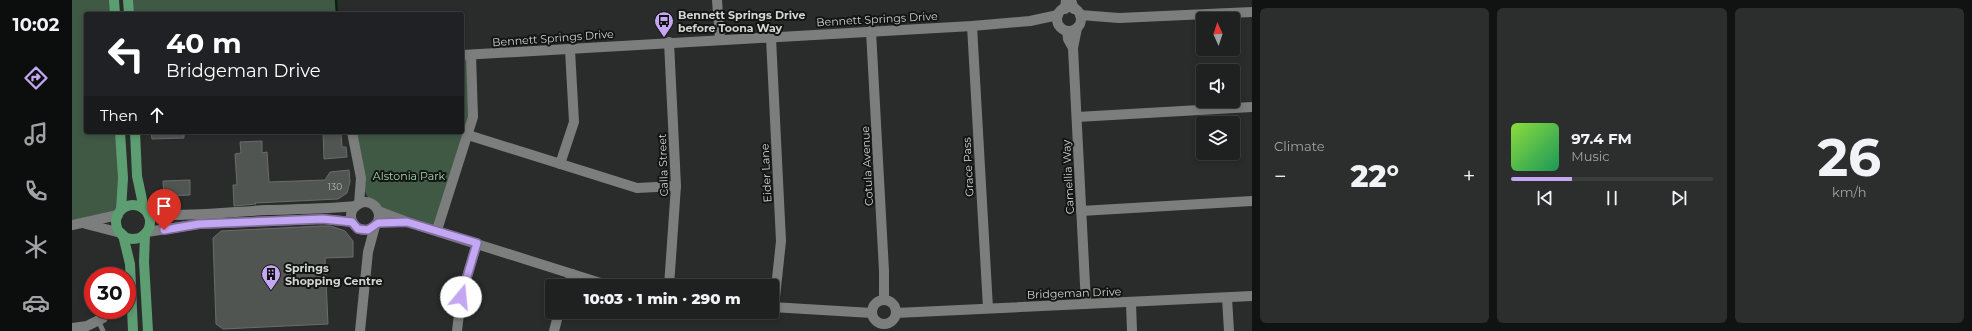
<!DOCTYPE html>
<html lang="en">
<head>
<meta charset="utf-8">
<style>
	:root { --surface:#1f2120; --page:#2c2e2d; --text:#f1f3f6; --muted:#a1a3a5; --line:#3c3e3e; --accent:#c3a7f2 }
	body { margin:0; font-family:Montserrat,sans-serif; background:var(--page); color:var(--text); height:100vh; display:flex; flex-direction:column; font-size:15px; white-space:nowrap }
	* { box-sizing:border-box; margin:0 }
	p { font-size:13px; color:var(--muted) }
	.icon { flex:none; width:22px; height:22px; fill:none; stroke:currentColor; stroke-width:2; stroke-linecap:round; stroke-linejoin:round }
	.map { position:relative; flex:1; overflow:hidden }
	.side { display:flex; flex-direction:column; gap:8px; padding:8px; background:#111212; width:720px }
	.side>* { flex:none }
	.banner { position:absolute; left:12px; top:12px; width:380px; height:122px; border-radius:4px; box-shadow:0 2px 6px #0003,0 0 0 1px var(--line); background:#202124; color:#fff; overflow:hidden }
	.needle { width:26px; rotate:357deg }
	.buttons { position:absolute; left:1124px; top:12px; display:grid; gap:8px }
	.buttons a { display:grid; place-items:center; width:44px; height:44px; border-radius:4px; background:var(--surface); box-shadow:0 2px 6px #0003,0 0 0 1px var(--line); font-size:20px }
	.speed { position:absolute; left:12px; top:267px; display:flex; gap:8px; font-size:20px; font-weight:700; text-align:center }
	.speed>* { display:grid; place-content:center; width:52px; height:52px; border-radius:50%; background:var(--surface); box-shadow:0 2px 6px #0003,0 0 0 1px var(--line); line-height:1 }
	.speed .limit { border:6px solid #d22; background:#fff; color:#111 }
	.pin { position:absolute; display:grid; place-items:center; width:34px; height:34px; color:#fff; margin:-41px -17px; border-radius:50% 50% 50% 0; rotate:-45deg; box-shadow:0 0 4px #0007 }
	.pin .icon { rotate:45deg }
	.me { position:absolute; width:44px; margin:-22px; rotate:17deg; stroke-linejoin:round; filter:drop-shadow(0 0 3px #0008) }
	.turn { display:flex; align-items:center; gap:14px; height:84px; padding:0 16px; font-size:18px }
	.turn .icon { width:52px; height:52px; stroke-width:2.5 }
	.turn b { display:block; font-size:28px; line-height:34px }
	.then { display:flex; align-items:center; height:38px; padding:0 16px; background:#0003; gap:8px; font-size:15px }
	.big { font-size:30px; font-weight:800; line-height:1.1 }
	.side .card { flex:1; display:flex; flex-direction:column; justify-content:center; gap:6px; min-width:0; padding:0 14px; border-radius:6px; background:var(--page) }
	.side .dial { align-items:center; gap:0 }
	.dial b { font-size:52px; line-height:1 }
	.song { display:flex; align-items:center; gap:12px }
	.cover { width:48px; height:48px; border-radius:6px; background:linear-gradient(135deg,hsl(90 70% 55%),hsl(150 70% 35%)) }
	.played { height:4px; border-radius:2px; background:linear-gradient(90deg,var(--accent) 30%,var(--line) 30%) }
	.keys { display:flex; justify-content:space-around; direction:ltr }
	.heat { display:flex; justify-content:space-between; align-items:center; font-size:22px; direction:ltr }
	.side .tiles { flex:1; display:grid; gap:8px; grid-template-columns:repeat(3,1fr) }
	.trip { position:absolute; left:473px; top:279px; width:234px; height:40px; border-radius:4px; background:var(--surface); box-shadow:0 2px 6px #0003,0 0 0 1px var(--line); font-weight:800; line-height:40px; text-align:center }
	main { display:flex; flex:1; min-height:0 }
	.tab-bar { display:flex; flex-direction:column; width:72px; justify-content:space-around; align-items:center; background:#0c0d0d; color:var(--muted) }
	.tab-bar .icon { width:28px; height:28px }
	.tab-bar .on { color:var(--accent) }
	.tab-bar b { font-size:18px; color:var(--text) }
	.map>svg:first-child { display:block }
	.green { fill:#3f5945 }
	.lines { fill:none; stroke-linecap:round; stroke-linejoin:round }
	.stream { stroke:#062310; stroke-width:2.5 }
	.building { fill:#515552; stroke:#6a6d6b }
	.lane { stroke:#7b7e7c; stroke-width:5 }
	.street { stroke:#7b7e7c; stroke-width:10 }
	.secondary { stroke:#7b7e7c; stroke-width:10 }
	.primary { stroke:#5c9d71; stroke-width:10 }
	.route-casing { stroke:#7f6d9d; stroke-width:10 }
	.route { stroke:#c3a7f2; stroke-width:7 }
	.labels { text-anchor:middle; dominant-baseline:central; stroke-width:4; stroke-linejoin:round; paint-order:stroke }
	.number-label { font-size:9px; fill:#b2b5b3 }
	.poi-label { font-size:11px; font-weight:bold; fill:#d3d5d3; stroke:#131413; text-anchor:start }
	.street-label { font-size:11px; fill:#d3d5d3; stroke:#131413 }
	.park-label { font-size:11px; fill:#a2d9af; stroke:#131413 }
</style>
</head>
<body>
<main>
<nav class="tab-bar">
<b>10:02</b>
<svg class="icon on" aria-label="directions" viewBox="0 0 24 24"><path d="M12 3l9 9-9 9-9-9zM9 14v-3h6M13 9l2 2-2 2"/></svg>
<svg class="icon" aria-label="music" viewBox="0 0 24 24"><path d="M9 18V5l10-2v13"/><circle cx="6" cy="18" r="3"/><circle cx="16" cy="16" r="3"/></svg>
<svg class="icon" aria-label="phone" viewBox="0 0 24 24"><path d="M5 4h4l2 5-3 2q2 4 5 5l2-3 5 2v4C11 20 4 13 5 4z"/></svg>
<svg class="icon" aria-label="climate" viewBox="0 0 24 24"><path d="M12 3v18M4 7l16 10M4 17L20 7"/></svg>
<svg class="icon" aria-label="car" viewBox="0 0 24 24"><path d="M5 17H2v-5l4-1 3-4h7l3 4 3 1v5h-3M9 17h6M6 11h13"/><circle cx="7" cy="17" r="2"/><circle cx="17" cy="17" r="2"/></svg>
</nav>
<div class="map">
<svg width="1180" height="331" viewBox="0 0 1180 331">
	<rect width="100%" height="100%" fill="#292c2a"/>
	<g class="green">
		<path d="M0,0H42L43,14H14V132H48L46,215L0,225Z"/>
		<path d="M56,0H264L265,14H57Z"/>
		<path d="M390,55H399L401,117L365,230L304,207C285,190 285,156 280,132H390Z"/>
	</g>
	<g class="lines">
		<path class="stream" d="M264,0L265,14"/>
	</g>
	<g class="building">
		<path d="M79,132H112V138L80,139Z"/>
		<path d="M251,132L269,133L270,147H274L275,157L252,159Z"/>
		<path d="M190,141V153L195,152L197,182L253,180L258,172L277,170L278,182L275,193L266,199L183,203L184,204L162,206L161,185H165L163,154L169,153L168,142Z"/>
		<path d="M118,180V195L92,196L91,181Z"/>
		<path d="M249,226H259L273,231L281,241V257L253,258L256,324L151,329L144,324L141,238L149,231Z"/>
	</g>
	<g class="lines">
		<path class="lane" d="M27,322L31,331"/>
		<g class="street">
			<path d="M645,0L648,39"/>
			<path d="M999,0L1002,9"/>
			<path d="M993,9L994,0"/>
			<path d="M900,26L916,308"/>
			<path d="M1005,28L1001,48L1014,304"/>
			<path d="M799,31L812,271V300"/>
			<path d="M995,31L996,39L1001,48"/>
			<path d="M699,38L709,241L702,307"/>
			<path d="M1005,117L1180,107"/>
			<path d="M280,132L289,178L287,204"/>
			<path d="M396,135L565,188L604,186"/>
			<path d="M488,164L502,122L498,50"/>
			<circle cx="293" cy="216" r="14"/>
			<path d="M306,211L335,222L538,286"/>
			<path d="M1009,211L1180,201"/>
			<path d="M76,214C116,217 156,212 195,210C225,209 255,209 284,206"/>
			<path d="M14,224L49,233"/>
			<path d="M0,225L46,215"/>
			<path d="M365,230L401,117L399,55"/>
			<path d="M75,232L127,224L251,219L280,222"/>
			<path d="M496,286L500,274"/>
			<path d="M597,286L604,186L597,42"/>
			<path d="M1155,298L1157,331"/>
			<circle cx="812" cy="312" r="12"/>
			<path d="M1059,303L1060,331"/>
			<path d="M700,307L800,313"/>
			<path d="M824,313L1180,296"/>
			<path d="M0,328L15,326L31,318"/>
			<path d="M288,331L296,252L303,226"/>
			<path d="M385,331L389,297L405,243"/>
			<path d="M482,331L487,312"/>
		</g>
		<g class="secondary">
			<circle cx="997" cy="19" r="12"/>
			<path d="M1008,15L1047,18L1180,12"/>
			<path d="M390,55L900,26L958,21L986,15"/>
		</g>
		<g class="primary">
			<path d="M42,0L43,14"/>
			<path d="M56,0L57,14"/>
			<path d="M48,132L51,178L49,210"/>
			<path d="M63,132L65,176L72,209"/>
			<circle cx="61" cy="222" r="17"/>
			<path d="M73,234L72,262L76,331"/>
			<path d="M51,235L58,264L61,331"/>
		</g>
	</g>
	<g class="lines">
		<defs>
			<path id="route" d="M92,230L127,224L251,219L280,222L286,229L296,230L306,223L335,222L405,243L389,297"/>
		</defs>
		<use href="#route" class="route-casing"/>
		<use href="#route" class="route"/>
	</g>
	<defs>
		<symbol id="bus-pin" viewBox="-11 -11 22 30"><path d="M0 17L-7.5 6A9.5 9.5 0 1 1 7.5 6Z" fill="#c3a7f2" stroke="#131413"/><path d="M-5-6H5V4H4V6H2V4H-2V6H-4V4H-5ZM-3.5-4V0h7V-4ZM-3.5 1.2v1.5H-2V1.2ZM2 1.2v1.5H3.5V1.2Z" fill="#111"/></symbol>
		<symbol id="building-pin" viewBox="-11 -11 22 30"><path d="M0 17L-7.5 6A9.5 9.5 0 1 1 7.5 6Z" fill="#c3a7f2" stroke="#131413"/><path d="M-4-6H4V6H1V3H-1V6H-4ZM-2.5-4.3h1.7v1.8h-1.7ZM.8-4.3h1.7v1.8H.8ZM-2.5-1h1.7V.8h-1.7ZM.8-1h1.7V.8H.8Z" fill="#111"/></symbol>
	</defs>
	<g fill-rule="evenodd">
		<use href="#bus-pin" x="581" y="10" width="22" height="30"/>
		<use href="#building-pin" x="188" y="263" width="22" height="30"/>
	</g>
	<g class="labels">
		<g class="number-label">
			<text x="263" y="186">130</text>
		</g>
		<g class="poi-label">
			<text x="606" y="15">Bennett Springs Drive<tspan x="606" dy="13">before Toona Way</tspan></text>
			<text x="213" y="268">Springs<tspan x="213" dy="13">Shopping Centre</tspan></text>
		</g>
		<g class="street-label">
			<text transform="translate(805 19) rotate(-3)">Bennett Springs Drive</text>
			<text transform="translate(481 38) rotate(-4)">Bennett Springs Drive</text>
			<text transform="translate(591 165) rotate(-92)">Calla Street</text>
			<text transform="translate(795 166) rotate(-93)">Cotula Avenue</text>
			<text transform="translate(896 167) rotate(-93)">Grace Pass</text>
			<text transform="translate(694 173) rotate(-93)">Eider Lane</text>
			<text transform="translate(996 177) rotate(-93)">Camellia Way</text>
			<text transform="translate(1002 293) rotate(-2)">Bridgeman Drive</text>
		</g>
		<g class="park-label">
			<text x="337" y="176">Alstonia Park</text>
		</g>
	</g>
</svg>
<div class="buttons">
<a><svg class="needle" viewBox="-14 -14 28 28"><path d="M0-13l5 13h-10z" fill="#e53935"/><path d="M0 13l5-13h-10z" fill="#a1a3a5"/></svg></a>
<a><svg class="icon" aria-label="sound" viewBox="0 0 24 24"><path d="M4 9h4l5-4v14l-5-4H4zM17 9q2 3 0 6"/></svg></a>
<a><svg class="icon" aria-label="layers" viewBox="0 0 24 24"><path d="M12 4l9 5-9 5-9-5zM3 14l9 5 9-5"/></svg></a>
</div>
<div class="speed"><div class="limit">30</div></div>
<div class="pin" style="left:92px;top:230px;background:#d93025"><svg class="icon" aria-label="arrive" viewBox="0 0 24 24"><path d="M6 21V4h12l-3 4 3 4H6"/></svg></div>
<svg class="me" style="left:389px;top:297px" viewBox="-20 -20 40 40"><circle r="19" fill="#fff"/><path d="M0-13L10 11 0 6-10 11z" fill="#c3a7f2"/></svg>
<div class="trip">10:03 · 1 min · 290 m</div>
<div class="banner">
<div class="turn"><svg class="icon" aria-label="left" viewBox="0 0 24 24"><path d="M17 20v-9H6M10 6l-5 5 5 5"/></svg><div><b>40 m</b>Bridgeman Drive</div></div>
<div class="then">Then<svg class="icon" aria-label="ahead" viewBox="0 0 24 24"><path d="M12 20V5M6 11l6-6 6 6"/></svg></div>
</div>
</div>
<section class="side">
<div class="tiles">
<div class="card"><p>Climate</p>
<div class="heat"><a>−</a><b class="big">22°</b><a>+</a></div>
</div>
<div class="card">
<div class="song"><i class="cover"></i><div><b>97.4 FM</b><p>Music</p></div></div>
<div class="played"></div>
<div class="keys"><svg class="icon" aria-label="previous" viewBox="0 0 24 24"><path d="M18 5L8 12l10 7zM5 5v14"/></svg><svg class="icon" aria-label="pause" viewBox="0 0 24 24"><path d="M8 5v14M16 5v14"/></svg><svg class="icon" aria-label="next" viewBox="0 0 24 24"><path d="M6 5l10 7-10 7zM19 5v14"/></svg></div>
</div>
<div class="card dial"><b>26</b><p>km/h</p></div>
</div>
</section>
</main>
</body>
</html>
